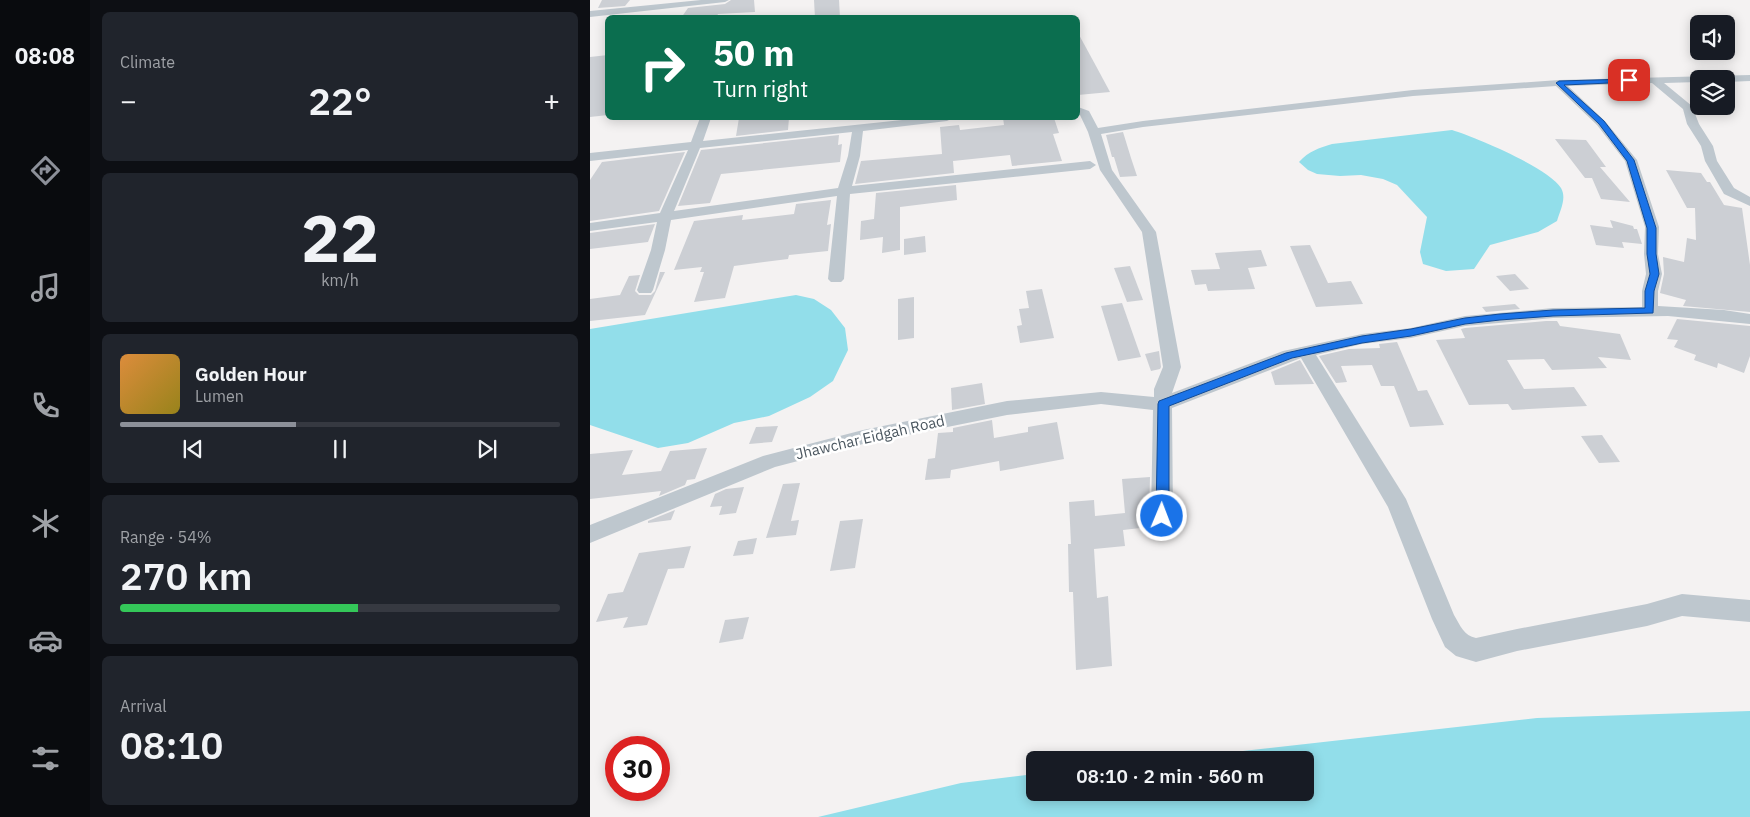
<!DOCTYPE html>
<html lang="en">
<head>
<meta charset="utf-8">
<style>
	:root { --surface:#171b24; --page:#20242c; --text:#f1f3f6; --muted:#9ea1a6; --line:#363941; --accent:#8c9099 }
	body { margin:0; font-family:"IBM Plex Sans",sans-serif; background:var(--page); color:var(--text); height:100vh; display:flex; flex-direction:column; font-size:19px; white-space:nowrap }
	* { box-sizing:border-box; margin:0 }
	p { font-size:16px; color:var(--muted) }
	.icon { flex:none; width:28px; height:28px; fill:none; stroke:currentColor; stroke-width:2; stroke-linecap:round; stroke-linejoin:round }
	.map { position:relative; flex:1; overflow:hidden }
	.drawer { display:flex; flex-direction:column; gap:12px; padding:12px; background:#0d0f14; width:500px }
	.drawer>* { flex:none }
	.banner { position:absolute; left:15px; top:15px; width:475px; height:105px; border-radius:8px; box-shadow:0 2px 12px #0003; background:#0b6e4f; color:#fff; overflow:hidden }
	.fabs { position:absolute; left:1100px; top:15px; display:grid; gap:10px }
	.fabs a { display:grid; place-items:center; width:45px; height:45px; border-radius:8px; background:var(--surface); box-shadow:0 2px 12px #0003; font-size:25px }
	.speed { position:absolute; left:15px; top:736px; display:flex; gap:10px; font-size:25px; font-weight:700; text-align:center }
	.speed>* { display:grid; place-content:center; width:65px; height:65px; border-radius:50%; background:var(--surface); box-shadow:0 2px 12px #0003; line-height:1 }
	.speed .limit { border:8px solid #d22; background:#fff; color:#111 }
	.pin { position:absolute; display:grid; place-items:center; width:42px; height:42px; color:#fff; margin:-21px; border-radius:10px; box-shadow:0 2px 8px #0006 }
	.me { position:absolute; width:55px; margin:-28px; rotate:1deg; stroke-linejoin:round; filter:drop-shadow(0 0 4px #0008) }
	.turn { display:flex; align-items:center; gap:18px; height:105px; padding:0 25px; font-size:22px }
	.turn .icon { width:65px; height:65px; stroke-width:2.5 }
	.turn b { display:block; font-size:35px; line-height:42px }
	.big { font-size:38px; font-weight:600; line-height:1.1 }
	.drawer .widget { flex:1; display:flex; flex-direction:column; justify-content:center; gap:8px; min-width:0; padding:0 18px; border-radius:8px; background:var(--page) }
	.drawer .dial { align-items:center; gap:0 }
	.dial b { font-size:65px; line-height:1 }
	.song { display:flex; align-items:center; gap:15px }
	.cover { width:60px; height:60px; border-radius:8px; background:linear-gradient(135deg,hsl(30 70% 55%),hsl(50 70% 35%)) }
	.played { height:5px; border-radius:2px; background:linear-gradient(90deg,var(--accent) 40%,var(--line) 40%) }
	.keys { display:flex; justify-content:space-around; direction:ltr }
	.heat { display:flex; justify-content:space-between; align-items:center; font-size:28px; direction:ltr }
	.charge { height:8px; border-radius:4px; background:linear-gradient(90deg,#34c759 54%,var(--line) 0) }
	.trip { position:absolute; left:436px; top:751px; width:288px; height:50px; border-radius:8px; background:var(--surface); box-shadow:0 2px 12px #0003; font-weight:600; line-height:50px; text-align:center }
	main { display:flex; flex:1; min-height:0 }
	.tabs { display:flex; flex-direction:column; width:90px; justify-content:space-around; align-items:center; background:#090b0e; color:var(--muted) }
	.tabs .icon { width:35px; height:35px }
	.tabs .active { color:var(--accent) }
	.tabs b { font-size:22px; color:var(--text) }
	.map>svg:first-child { display:block }
	.water { fill:#92deea }
	.building { fill:#cccfd4 }
	.lines { fill:none; stroke-linecap:round; stroke-linejoin:round }
	.minor { fill:#bec7ce; fill-rule:evenodd }
	.route { fill:#1a73e8; stroke:#114b97 }
	.labels { text-anchor:middle; dominant-baseline:central; stroke-width:5; stroke-linejoin:round; paint-order:stroke }
	.street-label { font-size:15px; fill:#4a565f; stroke:#fff }
</style>
</head>
<body>
<main>
<nav class="tabs">
<b>08:08</b>
<svg class="icon active" aria-label="directions" viewBox="0 0 24 24"><path d="M12 3l9 9-9 9-9-9zM9 14v-3h6M13 9l2 2-2 2"/></svg>
<svg class="icon" aria-label="music" viewBox="0 0 24 24"><path d="M9 18V5l10-2v13"/><circle cx="6" cy="18" r="3"/><circle cx="16" cy="16" r="3"/></svg>
<svg class="icon" aria-label="phone" viewBox="0 0 24 24"><path d="M5 4h4l2 5-3 2q2 4 5 5l2-3 5 2v4C11 20 4 13 5 4z"/></svg>
<svg class="icon" aria-label="climate" viewBox="0 0 24 24"><path d="M12 3v18M4 7l16 10M4 17L20 7"/></svg>
<svg class="icon" aria-label="car" viewBox="0 0 24 24"><path d="M5 17H2v-5l4-1 3-4h7l3 4 3 1v5h-3M9 17h6M6 11h13"/><circle cx="7" cy="17" r="2"/><circle cx="17" cy="17" r="2"/></svg>
<svg class="icon" aria-label="filters" viewBox="0 0 24 24"><path d="M4 7h16M4 17h16"/><circle cx="9" cy="7" r="2"/><circle cx="15" cy="17" r="2"/></svg>
</nav>
<section class="drawer">
<div class="widget"><p>Climate</p>
<div class="heat"><a>−</a><b class="big">22°</b><a>+</a></div>
</div>
<div class="widget dial"><b>22</b><p>km/h</p></div>
<div class="widget">
<div class="song"><i class="cover"></i><div><b>Golden Hour</b><p>Lumen</p></div></div>
<div class="played"></div>
<div class="keys"><svg class="icon" aria-label="previous" viewBox="0 0 24 24"><path d="M18 5L8 12l10 7zM5 5v14"/></svg><svg class="icon" aria-label="pause" viewBox="0 0 24 24"><path d="M8 5v14M16 5v14"/></svg><svg class="icon" aria-label="next" viewBox="0 0 24 24"><path d="M6 5l10 7-10 7zM19 5v14"/></svg></div>
</div>
<div class="widget"><p>Range · 54%</p><b class="big">270 km</b><div class="charge"></div></div>
<div class="widget"><p>Arrival</p><b class="big">08:10</b></div>
</section>
<div class="map">
<svg width="1160" height="817" viewBox="0 0 1160 817">
	<rect width="100%" height="100%" fill="#f4f2f2"/>
	<g class="water">
		<path d="M862,130C885,137 959,168 971,188C977,198 970,211 967,221L948,232L900,245L884,269L856,271L833,264L830,252L837,217L807,185L793,179L771,175L750,176L727,174L718,170L709,162C719,151 729,148 742,144Z"/>
		<path d="M206,295L224,299L241,310L255,328L258,350L243,381L220,397L179,416L144,423L98,443L68,448L0,425V329Z"/>
		<path d="M1160,711V817H228L371,783L445,774V792H715V760H572L947,718Z"/>
	</g>
	<g class="building">
		<path d="M12,0H40L35,6L8,8Z"/>
		<path d="M141,0H164L165,12L128,14L126,18H91L98,8L135,4Z"/>
		<path d="M224,0H249L250,18H225Z"/>
		<path d="M488,33L506,66L520,92L488,95Z"/>
		<path d="M18,55V115L0,117V57Z"/>
		<path d="M149,118H199L198,130L146,136Z"/>
		<path d="M413,118H464L469,133L463,134L472,161L422,166L420,155L363,161L364,173L265,184L271,161L352,154L350,127L369,125L370,130L414,125Z"/>
		<path d="M533,132L541,158L547,176L530,177L524,157H522L516,135Z"/>
		<path d="M249,135L248,145L252,144L250,162L131,174L120,203L88,206L111,150Z"/>
		<path d="M965,139L996,140L1016,167H1010L1040,202L1011,199L1002,178H995Z"/>
		<path d="M95,152L69,211L0,221V180L12,162Z"/>
		<path d="M1076,170L1111,173L1117,182H1120L1134,205L1152,208L1160,265V312L1093,306L1096,300L1070,293L1074,274L1073,257L1094,262L1097,238L1106,240L1105,208H1097Z"/>
		<path d="M366,185L367,200L310,207V250L292,253L293,237L270,240L271,221L284,219L286,193Z"/>
		<path d="M241,200L237,225L241,224L238,251L199,255L198,259L144,266L135,298L104,302L114,272H110L112,267L84,270L104,221L153,215L152,220L204,214L206,204Z"/>
		<path d="M1020,220L1043,226L1044,229H1047L1052,244L1032,242L1034,248L1006,245L1000,225L1023,228Z"/>
		<path d="M65,224L58,242L0,249V233Z"/>
		<path d="M335,236L336,252L314,255V239Z"/>
		<path d="M720,245L738,283L761,281L773,304L726,307L700,246Z"/>
		<path d="M671,250L677,266L658,268L665,289L618,291L616,284L605,285L601,270L630,269L625,253Z"/>
		<path d="M540,266L553,300L537,302L524,268Z"/>
		<path d="M70,272H75L55,315L0,321V299L30,295L39,276L50,275L45,291L49,295H61L65,291Z"/>
		<path d="M925,274L939,289L920,291L906,276Z"/>
		<path d="M452,289L464,338L430,343L427,326L432,325L429,309L439,308L436,291Z"/>
		<path d="M324,297V338L308,340V299Z"/>
		<path d="M532,303L551,357L528,361L511,306Z"/>
		<path d="M925,304L930,309L896,312L892,307Z"/>
		<path d="M1087,319L1160,326V356L1154,373L1128,363L1127,368L1104,360L1106,355L1084,347L1088,340L1077,339Z"/>
		<path d="M956,321H967L970,326L1030,334L1041,360L1008,357L1017,368L962,370L954,359L917,360L934,389L984,387L997,406L922,410L918,404L879,405L846,340L875,338L871,329L875,328Z"/>
		<path d="M807,342L828,391L837,390L854,425L820,427L804,386H791L782,365L751,366L757,382L746,383L729,356L759,349L790,348L789,344Z"/>
		<path d="M569,351L571,367L570,369L561,371L555,354Z"/>
		<path d="M710,360L724,384L685,385L681,372Z"/>
		<path d="M392,383L395,404L362,410L361,388Z"/>
		<path d="M402,420L404,438L438,432V427L467,422L474,459L410,471L409,461L361,470L360,478L335,480L338,459L345,458L348,433L363,432V428Z"/>
		<path d="M188,426L182,442L159,444L166,427Z"/>
		<path d="M1012,435L1030,462L1009,463L991,436Z"/>
		<path d="M117,448L105,479L97,480L95,485L69,496L71,491L0,499V454L43,450L32,475L71,471L80,451Z"/>
		<path d="M560,477L559,516L562,523L568,526L533,530L535,546L504,549L507,598L518,596L522,666L486,670L483,592H479L478,544H481L479,502L504,500L505,516L535,513L532,479Z"/>
		<path d="M210,483L201,521L209,520L206,535L176,538L193,484Z"/>
		<path d="M154,487L146,513L129,515L132,506L120,507L125,494L136,489Z"/>
		<path d="M85,510L81,520L58,523V521Z"/>
		<path d="M273,519L265,568L240,571L250,521Z"/>
		<path d="M167,538L163,554L143,556L148,541Z"/>
		<path d="M101,546L94,568L78,569L57,625L33,628L38,617L6,622L18,594L33,592L49,553Z"/>
		<path d="M159,617L153,639L129,643L135,620Z"/>
	</g>
	<g class="lines">
		<g class="minor">
			<path d="M111,0H139L135,2L0,17V11Z"/>
			<path d="M1160,75V81L1136,82V79H1109V82L1074,83L1102,106L1109,124L1123,146L1127,161L1144,188L1160,197V206L1134,194L1115,161L1111,146L1097,124L1093,109L1062,83L978,86L1015,121L1047,160L1069,227L1068,254L1072,274L1068,291V306L1134,310L1160,314V324L1078,316L963,318L875,326L821,338L772,344L726,355L816,499L864,615C870,625 874,636 886,638L927,629L1057,604L1092,594L1160,600V622L1092,616L1057,626L927,651L886,662L866,656L855,647L842,619L798,507L711,358L582,408L583,516L580,522L572,525L564,522L561,516L563,410L511,404L417,415L273,444L185,467L0,543V525L173,456L273,430L417,401L511,392L564,397V389L573,367L552,232L510,170L498,132L490,115L488,114V107L499,111L508,128L553,121L823,90L969,80ZM966,86L1007,125L1035,161L1055,227L1054,254L1056,274L1052,291V307L963,308L875,316L821,328L772,334L693,351L582,393L591,367L566,232L522,170L511,134L553,127L823,96Z"/>
			<path d="M110,118H121L113,141L331,118H363L357,121L273,131L270,156L262,186L500,161L506,165L500,169L260,194L254,279L251,282H241L238,279L247,196L81,220L75,250L63,290L61,293H49L47,290L61,250L67,222L0,231V223L70,213L98,150L0,161V153L101,142ZM262,132L258,156L248,188L84,211L110,148Z"/>
		</g>
	</g>
	<path class="route" d="M1039,79L1042,82L974,85L1014,121L1044,160L1066,228V254L1069,274L1064,291L1063,313L963,316L910,320L875,324L821,336L772,343L702,358L579,406V516L577,520L572,522L568,520L566,516L568,404L569,401L696,353L772,336L821,329L875,318L910,314L963,310L1055,308V291L1060,274L1057,254V228L1037,161L1009,124L966,83L969,81Z"/>
	<g class="labels">
		<g class="street-label">
			<text transform="translate(280 437) rotate(-13)">Jhawchar Eidgah Road</text>
		</g>
	</g>
</svg>
<div class="fabs">
<a><svg class="icon" aria-label="sound" viewBox="0 0 24 24"><path d="M4 9h4l5-4v14l-5-4H4zM17 9q2 3 0 6"/></svg></a>
<a><svg class="icon" aria-label="layers" viewBox="0 0 24 24"><path d="M12 4l9 5-9 5-9-5zM3 14l9 5 9-5"/></svg></a>
</div>
<div class="speed"><div class="limit">30</div></div>
<div class="pin" style="left:1039px;top:80px;background:#d93025"><svg class="icon" aria-label="arrive" viewBox="0 0 24 24"><path d="M6 21V4h12l-3 4 3 4H6"/></svg></div>
<svg class="me" style="left:572px;top:516px" viewBox="-20 -20 40 40"><circle r="17" fill="#1a73e8" stroke="#fff" stroke-width="3"/><path d="M0-11L8 9 0 5-8 9z" fill="#fff"/></svg>
<div class="trip">08:10 · 2 min · 560 m</div>
<div class="banner">
<div class="turn"><svg class="icon" aria-label="right" viewBox="0 0 24 24"><path d="M7 20v-9h11M14 6l5 5-5 5"/></svg><div><b>50 m</b>Turn right</div></div>
</div>
</div>
</main>
</body>
</html>
